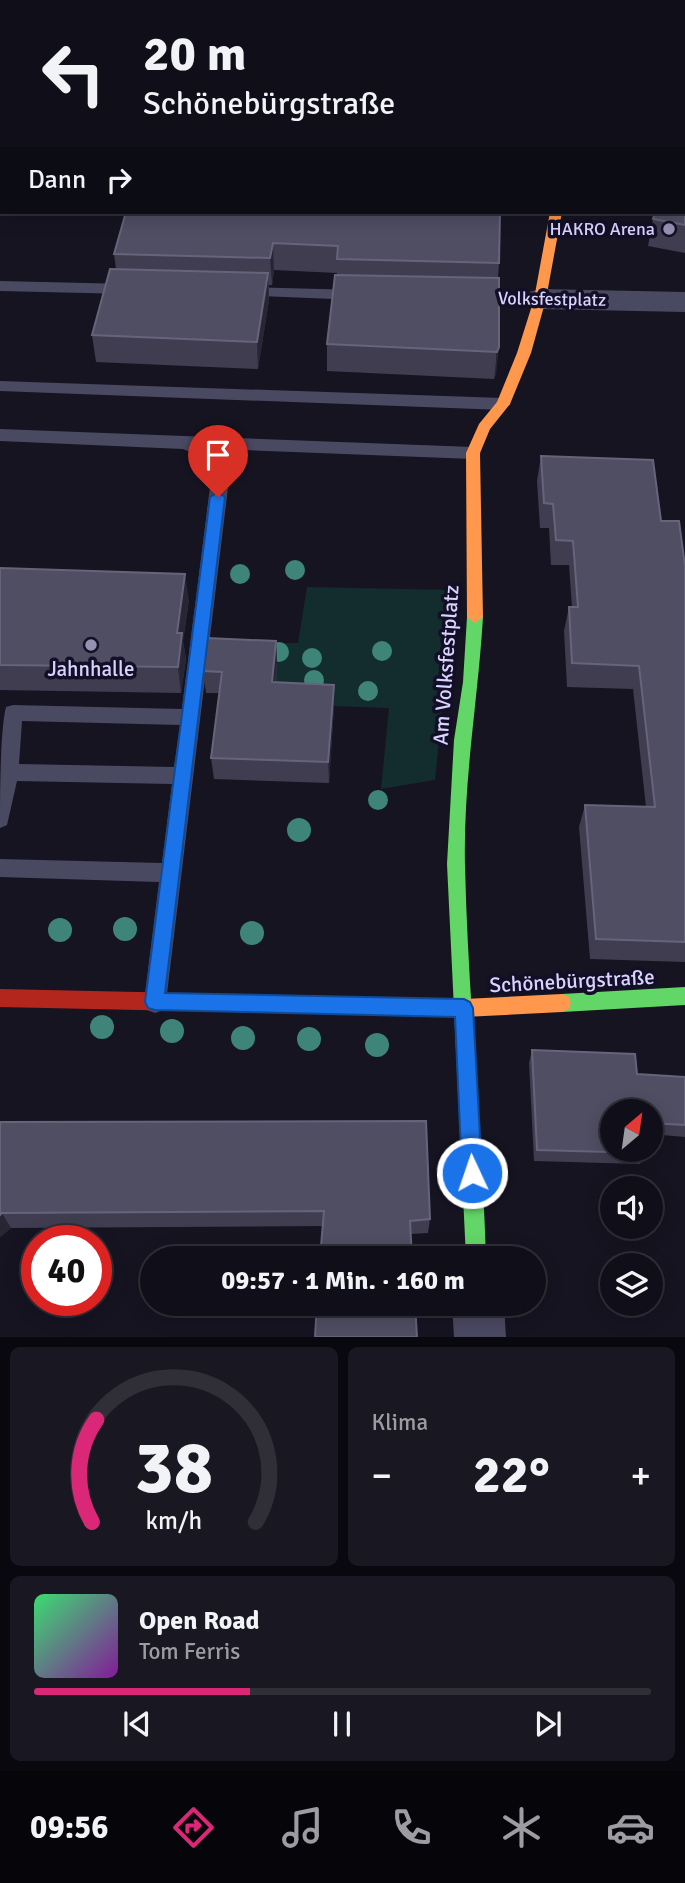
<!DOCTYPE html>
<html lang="de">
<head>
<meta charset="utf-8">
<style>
	:root { --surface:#100f19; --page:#191822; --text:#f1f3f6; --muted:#9c9ca2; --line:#302f38; --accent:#db2777 }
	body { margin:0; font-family:Signika,sans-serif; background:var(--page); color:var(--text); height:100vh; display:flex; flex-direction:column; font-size:26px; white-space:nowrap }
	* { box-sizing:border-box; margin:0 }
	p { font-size:23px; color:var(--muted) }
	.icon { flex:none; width:38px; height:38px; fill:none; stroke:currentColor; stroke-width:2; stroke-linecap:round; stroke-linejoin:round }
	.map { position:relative; height:1337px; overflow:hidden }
	.drawer { display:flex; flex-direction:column; gap:10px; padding:10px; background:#09080e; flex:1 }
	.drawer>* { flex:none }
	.banner { position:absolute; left:0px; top:0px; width:686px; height:214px; box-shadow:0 4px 18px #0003,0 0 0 2px var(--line); background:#100f19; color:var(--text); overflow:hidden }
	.needle { width:46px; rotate:29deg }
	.fabs { position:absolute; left:600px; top:1099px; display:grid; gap:14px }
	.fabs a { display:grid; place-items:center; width:63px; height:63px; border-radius:50%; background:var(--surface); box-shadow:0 4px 18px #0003,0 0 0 2px var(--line); font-size:35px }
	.speed { position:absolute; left:21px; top:1225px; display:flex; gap:14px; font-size:35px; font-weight:700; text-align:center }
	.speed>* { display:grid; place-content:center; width:91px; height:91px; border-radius:50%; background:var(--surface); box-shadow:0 4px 18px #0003,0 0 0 2px var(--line); line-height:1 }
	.speed .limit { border:10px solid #d22; background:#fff; color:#111 }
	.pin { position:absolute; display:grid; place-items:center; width:60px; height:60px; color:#fff; margin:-72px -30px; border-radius:50% 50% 50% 0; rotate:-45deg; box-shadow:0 0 7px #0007 }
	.pin .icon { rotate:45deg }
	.me { position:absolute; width:77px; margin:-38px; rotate:357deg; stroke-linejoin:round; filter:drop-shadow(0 0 5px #0008) }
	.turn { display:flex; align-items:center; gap:24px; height:147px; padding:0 28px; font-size:32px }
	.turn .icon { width:91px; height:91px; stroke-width:2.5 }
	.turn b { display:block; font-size:49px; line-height:60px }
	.then { display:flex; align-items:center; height:66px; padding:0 28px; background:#0003; gap:14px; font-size:26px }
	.big { font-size:52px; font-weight:700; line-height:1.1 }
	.drawer .tile { flex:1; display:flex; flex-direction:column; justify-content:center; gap:10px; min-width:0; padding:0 24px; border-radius:10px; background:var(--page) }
	.drawer .dial { align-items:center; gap:0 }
	.dial svg { height:182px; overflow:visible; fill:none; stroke:var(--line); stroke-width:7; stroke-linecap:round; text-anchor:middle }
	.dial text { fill:var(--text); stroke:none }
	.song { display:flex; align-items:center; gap:21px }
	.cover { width:84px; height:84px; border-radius:10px; background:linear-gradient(135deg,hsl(140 70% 55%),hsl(290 70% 35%)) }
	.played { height:7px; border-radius:4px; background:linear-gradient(90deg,var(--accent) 35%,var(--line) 35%) }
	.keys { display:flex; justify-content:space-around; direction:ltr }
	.heat { display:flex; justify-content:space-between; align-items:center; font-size:38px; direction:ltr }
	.drawer .tiles { flex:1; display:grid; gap:10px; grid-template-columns:1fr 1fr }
	.tile:last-child { grid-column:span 2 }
	.trip { position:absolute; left:140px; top:1246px; width:406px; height:70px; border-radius:35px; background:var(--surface); box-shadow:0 4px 18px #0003,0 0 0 2px var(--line); font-weight:700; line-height:70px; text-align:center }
	.menu { display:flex; height:112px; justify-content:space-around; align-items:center; background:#06060a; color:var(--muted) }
	.menu .icon { width:49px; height:49px }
	.menu .on { color:var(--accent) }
	.menu b { font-size:32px; color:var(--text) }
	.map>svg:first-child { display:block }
	.green { fill:#132c2d }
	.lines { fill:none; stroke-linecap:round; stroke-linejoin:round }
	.lane { fill:#4a4962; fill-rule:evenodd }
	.street { fill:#4a4962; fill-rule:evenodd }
	.fast { fill:#63d668; fill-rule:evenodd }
	.slow { fill:#ff974d; fill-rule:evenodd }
	.jam { fill:#b3261e; fill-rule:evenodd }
	.tree { fill:#3e8478 }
	.wall { fill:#403d50 }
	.shaded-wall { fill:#282635 }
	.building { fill:#504e63; stroke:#66637b; stroke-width:2 }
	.route { fill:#1a73e8; stroke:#114b97; stroke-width:2 }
	.poi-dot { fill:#9591b1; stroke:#130f26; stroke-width:2.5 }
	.labels { text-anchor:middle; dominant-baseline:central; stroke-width:7; stroke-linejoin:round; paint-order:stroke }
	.far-poi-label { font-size:18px; fill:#d9d4ff; stroke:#130f26; text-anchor:end }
	.far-street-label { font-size:18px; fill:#d9d4ff; stroke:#130f26 }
	.street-label { font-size:21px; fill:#d9d4ff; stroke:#130f26 }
	.poi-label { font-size:21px; fill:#d9d4ff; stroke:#130f26 }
</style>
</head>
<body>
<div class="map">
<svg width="685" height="1337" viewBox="0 0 685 1337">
	<rect width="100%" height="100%" fill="#161421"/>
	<path class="green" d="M307,587L454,590L435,780L381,789L389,708L273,704L279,643H298Z"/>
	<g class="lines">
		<g class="lane">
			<path d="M0,281L128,284L136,289L128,294L0,291Z"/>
			<path d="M242,287L359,290L367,295L359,300L237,295L234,292L237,289Z"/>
			<path d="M473,292L540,294L548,299L540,304L468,300L465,297Z"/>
			<path d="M0,381L503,398L511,404L503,410L0,391Z"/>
			<path d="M0,429L473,447L481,453L473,459L214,449L230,471L166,1002L163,1010L155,1013L147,1010L144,1002L159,882L0,877V859L162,863L172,784L17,781L7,825L0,828C0,800 0,730 6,707L13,705L182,709L212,471L202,457L183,449L0,441ZM22,721L180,725L174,767L19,764Z"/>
		</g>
		<g class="street">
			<path d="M160,0H239L240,2H161Z"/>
			<path d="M571,0H599L570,2Z"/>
			<rect x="684" y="17" width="1" height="14"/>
			<path d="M540,289L685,292V312L540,309L529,306L525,299L529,292Z"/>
			<path d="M452,1304H504L506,1337H454Z"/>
		</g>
		<g class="fast">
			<path d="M475,611L483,617C478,700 463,782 465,866C468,997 482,1127 486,1258H466L447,864L454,740L463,682L467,617Z"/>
			<path d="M685,987V1005L562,1012L555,1009L553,1003L555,997L562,994Z"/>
		</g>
		<g class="slow">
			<path d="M550,212H562L546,299L531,353L510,404L490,429L480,453L483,617L475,623L467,617L466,453L479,424L497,402L517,353L534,299Z"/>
			<path d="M231,994L464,999L562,994L569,997L571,1003L569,1009L562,1012L464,1017L231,1012L224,1009L222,1003L224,997Z"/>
		</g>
		<path class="jam" d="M0,989L231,994L238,997L240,1003L238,1009L231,1012L0,1007Z"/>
	</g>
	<g class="tree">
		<circle cx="295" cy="570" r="10"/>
		<circle cx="240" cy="574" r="10"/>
		<circle cx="382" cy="651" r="10"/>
		<circle cx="279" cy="652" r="10"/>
		<circle cx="312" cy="658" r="10"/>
		<circle cx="314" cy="680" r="10"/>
		<circle cx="368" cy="691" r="10"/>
		<circle cx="378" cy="800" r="10"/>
		<circle cx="299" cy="830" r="12"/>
		<circle cx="125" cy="929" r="12"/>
		<circle cx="60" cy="930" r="12"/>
		<circle cx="252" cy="933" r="12"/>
		<circle cx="102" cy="1027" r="12"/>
		<circle cx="172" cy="1031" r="12"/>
		<circle cx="243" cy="1038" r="12"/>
		<circle cx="309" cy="1039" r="12"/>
		<circle cx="377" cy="1045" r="12"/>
	</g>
	<g class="wall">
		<path d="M658,0H685V12L684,2H657Z"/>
		<rect x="0" y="35" width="2" height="135"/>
		<path d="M685,150V253L648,246L653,219Z"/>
		<path d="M126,212L499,263L498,278H499L496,374L494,379L327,371V344L337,273L274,270L272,285H269V300L258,369L96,362L92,335L116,269L114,254Z"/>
		<path d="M541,456L661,521L685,566V962L590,959L579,827L585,805L646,807L633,689L567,687L564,631L569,607H572L569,565H551L549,528H540L537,481Z"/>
		<path d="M0,568L189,600L183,641L186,659L181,693L0,690Z"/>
		<path d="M276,641L277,663L276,682L334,685V706L329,783L214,779L211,758L219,693H206L203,671Z"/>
		<path d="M532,1050L637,1074L685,1077V1137L651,1134V1111H612L645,1153L640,1164L534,1161L529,1063Z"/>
		<path d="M0,1122L430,1219L428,1233L411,1234L323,1226L11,1228L0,1237Z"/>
	</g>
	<g class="shaded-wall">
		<path d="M273,243L274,270L272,285L270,258Z"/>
		<path d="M268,273L269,300L258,369L257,342Z"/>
		<path d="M499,347L496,374L494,379L497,352Z"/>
		<path d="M185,574L189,600L183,641L186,659L181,693L178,667L177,633Z"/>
		<path d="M276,641L277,663L273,704L272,682Z"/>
		<path d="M334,685V706L329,783L328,762Z"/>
		<path d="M2,1213L11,1228L0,1237V1215Z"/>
	</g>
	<g class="building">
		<path d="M658,0H669L668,2H657Z"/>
		<path d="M0,35H2V140L1,144Z"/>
		<path d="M684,150L685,225L653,219L655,212H684Z"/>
		<path d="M126,212H500L499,263L337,259L338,246L273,243L270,258L114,254Z"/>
		<path d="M110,269L268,273L257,342L92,335Z"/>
		<path d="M335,275L499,278V347L497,352L327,344Z"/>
		<path d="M541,456L653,460L661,521H679L685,566V942L596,939L585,805L655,807L639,666L572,663L569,607H578L573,541L556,540L553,504L544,503Z"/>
		<path d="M0,568L185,574L177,633H182L178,667L0,665Z"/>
		<path d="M207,638L276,641L272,682L334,685L328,762L211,758L222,672L203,671Z"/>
		<path d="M532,1050L635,1054L637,1074L685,1077V1125L651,1123V1111H612V1150H645V1153L537,1150Z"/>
		<path d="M426,1121L430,1219L410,1221L412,1258H320L324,1211L2,1213L0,1215V1122Z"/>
		<path d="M317,1304H415L417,1337H315Z"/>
	</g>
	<path class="route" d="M218,492L225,497L165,993L464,999L470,1002L473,1008L482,1173L479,1180L472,1183L465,1180L462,1173L455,1017L155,1010L148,1008L145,1002L210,497Z"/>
	<g class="poi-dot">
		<circle cx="669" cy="229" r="7"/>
		<circle cx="91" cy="645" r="7"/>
	</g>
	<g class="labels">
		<g class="far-poi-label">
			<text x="655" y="229">HAKRO Arena</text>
		</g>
		<g class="far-street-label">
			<text transform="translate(552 299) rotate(1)">Volksfestplatz</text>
		</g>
		<g class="street-label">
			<text transform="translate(446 665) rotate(-86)">Am Volksfestplatz</text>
			<text transform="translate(572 981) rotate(-3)">Schönebürgstraße</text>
		</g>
		<g class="poi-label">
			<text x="91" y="669">Jahnhalle</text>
		</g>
	</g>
</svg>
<div class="fabs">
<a><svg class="needle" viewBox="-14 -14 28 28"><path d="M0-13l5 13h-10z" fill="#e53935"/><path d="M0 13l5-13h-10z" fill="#9c9ca2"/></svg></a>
<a><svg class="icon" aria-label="sound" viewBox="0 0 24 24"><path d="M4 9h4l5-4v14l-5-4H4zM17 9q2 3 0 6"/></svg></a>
<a><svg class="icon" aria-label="layers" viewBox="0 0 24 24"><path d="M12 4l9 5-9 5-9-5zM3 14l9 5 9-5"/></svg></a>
</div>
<div class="speed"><div class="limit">40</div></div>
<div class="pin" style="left:218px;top:497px;background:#d93025"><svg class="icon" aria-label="arrive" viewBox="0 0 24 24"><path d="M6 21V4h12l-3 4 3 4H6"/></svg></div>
<svg class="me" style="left:472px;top:1173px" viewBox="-20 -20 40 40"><circle r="17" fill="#1a73e8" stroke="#fff" stroke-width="3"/><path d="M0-11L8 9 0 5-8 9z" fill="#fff"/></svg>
<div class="trip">09:57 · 1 Min. · 160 m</div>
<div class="banner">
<div class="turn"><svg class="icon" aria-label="left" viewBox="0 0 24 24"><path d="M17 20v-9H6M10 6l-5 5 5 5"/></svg><div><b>20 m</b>Schönebürgstraße</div></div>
<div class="then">Dann<svg class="icon" aria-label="right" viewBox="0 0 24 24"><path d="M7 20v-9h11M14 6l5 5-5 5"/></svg></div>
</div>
</div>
<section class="drawer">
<div class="tiles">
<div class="tile dial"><svg viewBox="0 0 100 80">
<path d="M14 69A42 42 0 1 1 86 69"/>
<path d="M14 69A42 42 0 0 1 16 24" stroke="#db2777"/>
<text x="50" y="56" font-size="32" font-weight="700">38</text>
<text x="50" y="72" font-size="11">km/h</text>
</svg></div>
<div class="tile"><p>Klima</p>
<div class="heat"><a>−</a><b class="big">22°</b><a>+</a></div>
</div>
<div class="tile">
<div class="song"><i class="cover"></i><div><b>Open Road</b><p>Tom Ferris</p></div></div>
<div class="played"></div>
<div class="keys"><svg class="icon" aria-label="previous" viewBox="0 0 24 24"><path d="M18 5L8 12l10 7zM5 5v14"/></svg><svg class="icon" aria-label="pause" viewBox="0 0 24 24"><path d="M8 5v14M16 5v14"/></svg><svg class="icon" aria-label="next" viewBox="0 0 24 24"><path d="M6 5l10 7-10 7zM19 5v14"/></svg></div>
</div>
</div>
</section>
<nav class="menu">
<b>09:56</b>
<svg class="icon on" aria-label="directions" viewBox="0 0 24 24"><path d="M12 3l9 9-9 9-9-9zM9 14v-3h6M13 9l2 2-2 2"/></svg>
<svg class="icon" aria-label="music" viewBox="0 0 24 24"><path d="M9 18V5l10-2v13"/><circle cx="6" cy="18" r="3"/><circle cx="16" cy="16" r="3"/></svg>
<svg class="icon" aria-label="phone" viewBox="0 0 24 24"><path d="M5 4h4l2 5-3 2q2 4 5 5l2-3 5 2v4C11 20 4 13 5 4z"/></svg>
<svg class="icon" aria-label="climate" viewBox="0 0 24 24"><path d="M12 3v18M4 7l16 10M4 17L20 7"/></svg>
<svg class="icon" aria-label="car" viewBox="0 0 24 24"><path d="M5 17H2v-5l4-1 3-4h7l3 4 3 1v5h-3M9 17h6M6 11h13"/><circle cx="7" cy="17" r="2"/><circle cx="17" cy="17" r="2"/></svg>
</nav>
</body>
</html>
